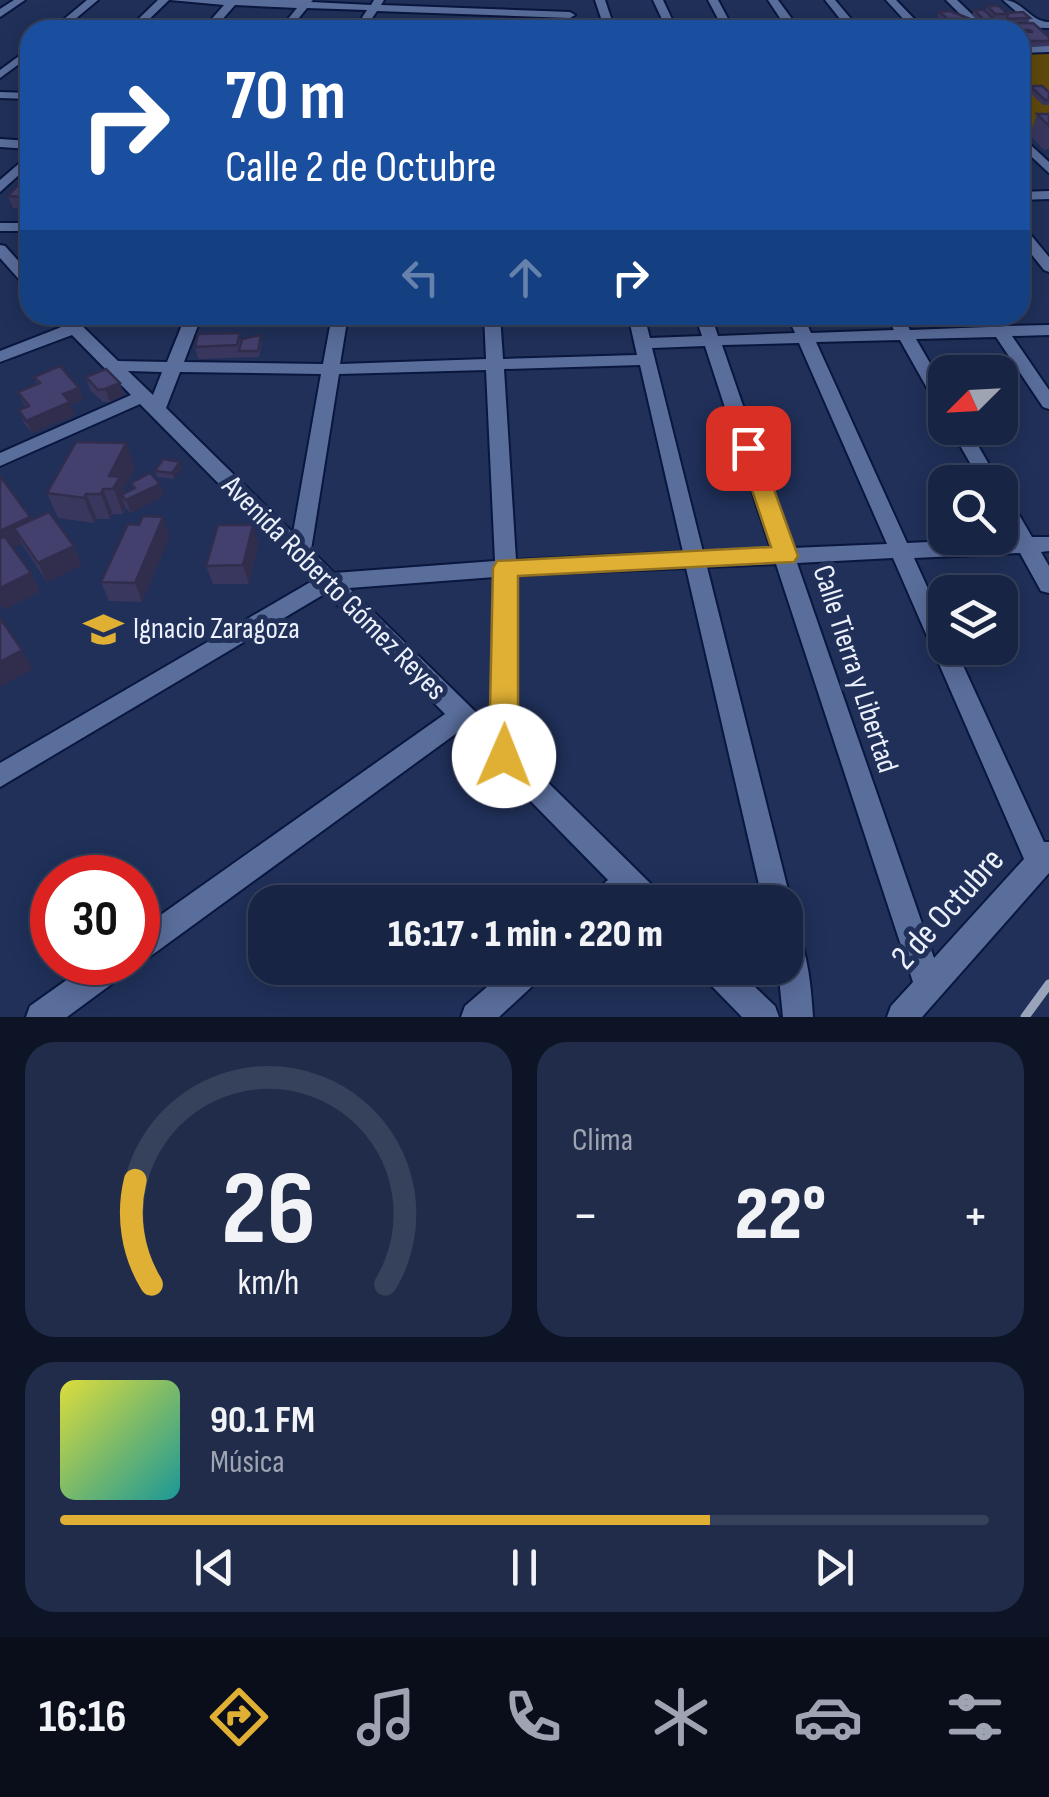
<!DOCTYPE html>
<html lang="es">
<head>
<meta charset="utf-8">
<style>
	:root { --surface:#182443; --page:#212c4a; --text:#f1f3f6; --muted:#9fa4b2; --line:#36415c; --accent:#e0b034 }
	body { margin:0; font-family:"Sofia Sans Condensed",sans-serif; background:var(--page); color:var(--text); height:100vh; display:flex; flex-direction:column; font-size:38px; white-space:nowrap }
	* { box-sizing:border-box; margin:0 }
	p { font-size:32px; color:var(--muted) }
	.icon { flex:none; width:55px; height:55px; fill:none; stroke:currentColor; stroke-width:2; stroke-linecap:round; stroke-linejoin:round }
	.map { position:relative; height:1017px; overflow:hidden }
	.side { display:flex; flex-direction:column; gap:25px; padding:25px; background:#0d1425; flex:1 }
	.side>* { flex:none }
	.top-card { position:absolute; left:20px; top:20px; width:1010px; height:305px; border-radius:30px; box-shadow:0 5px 25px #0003,0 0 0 2px var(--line); background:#1a4fa0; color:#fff; overflow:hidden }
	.needle { width:65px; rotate:246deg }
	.fabs { position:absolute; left:928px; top:355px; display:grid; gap:20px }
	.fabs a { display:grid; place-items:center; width:90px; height:90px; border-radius:20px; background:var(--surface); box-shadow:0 5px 25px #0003,0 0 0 2px var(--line); font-size:50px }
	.speed { position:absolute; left:30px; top:855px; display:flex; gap:20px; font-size:50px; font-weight:700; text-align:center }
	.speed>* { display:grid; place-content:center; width:130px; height:130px; border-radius:50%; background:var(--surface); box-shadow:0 5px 25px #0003,0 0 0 2px var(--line); line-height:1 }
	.speed .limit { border:15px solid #d22; background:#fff; color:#111 }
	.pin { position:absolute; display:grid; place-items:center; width:85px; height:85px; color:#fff; margin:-42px; border-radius:20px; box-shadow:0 5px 15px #0006 }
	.me { position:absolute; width:110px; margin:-55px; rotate:1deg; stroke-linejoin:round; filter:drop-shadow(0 0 8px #0008) }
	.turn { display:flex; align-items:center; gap:35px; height:210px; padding:0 40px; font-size:45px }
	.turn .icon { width:130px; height:130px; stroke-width:2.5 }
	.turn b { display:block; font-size:70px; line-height:85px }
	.lanes { display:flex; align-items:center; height:95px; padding:0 40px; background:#0003; justify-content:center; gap:50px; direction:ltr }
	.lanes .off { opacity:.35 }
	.big { font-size:75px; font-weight:800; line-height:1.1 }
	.side .tile { flex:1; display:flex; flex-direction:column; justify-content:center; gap:15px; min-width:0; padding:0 35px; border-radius:30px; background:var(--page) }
	.side .dial { align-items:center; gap:0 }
	.dial svg { height:260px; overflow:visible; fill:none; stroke:var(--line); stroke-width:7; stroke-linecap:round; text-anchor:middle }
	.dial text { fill:var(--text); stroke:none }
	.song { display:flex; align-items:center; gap:30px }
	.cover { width:120px; height:120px; border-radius:15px; background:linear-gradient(135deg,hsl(60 70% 55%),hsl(180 70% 35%)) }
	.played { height:10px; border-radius:5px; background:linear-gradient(90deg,var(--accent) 70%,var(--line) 70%) }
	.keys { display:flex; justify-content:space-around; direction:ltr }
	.heat { display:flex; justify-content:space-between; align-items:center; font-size:55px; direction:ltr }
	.side .tiles { flex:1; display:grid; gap:25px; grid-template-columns:1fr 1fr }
	.tile:last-child { grid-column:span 2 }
	.trip { position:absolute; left:248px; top:885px; width:555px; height:100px; border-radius:30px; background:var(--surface); box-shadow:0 5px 25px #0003,0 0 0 2px var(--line); font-weight:800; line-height:100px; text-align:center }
	.tab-bar { display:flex; height:160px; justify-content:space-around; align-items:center; background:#0a0e1b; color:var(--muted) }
	.tab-bar .icon { width:70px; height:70px }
	.tab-bar .on { color:var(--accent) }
	.tab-bar b { font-size:45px; color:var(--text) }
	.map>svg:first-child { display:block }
	.green { fill:#60490c }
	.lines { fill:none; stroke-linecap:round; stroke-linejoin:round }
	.street-casing { stroke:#09163d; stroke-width:4 }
	.street { fill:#5a6e9c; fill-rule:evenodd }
	.rail { stroke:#99a3ba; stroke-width:9 }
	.wall { fill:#3a375f }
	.shaded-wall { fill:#302d4d }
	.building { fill:#44406e; stroke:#302d4d; stroke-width:2.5 }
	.route { fill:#e0b034; stroke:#927222; stroke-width:2.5 }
	.labels { text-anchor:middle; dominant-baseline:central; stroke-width:10; stroke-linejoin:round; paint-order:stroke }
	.street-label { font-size:30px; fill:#ebf0fb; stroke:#203059 }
	.poi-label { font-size:30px; fill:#ebf0fb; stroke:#203059; text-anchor:start }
	.near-street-label { font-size:35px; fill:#ebf0fb; stroke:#203059 }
</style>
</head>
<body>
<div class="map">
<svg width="1049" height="1017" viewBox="0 0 1049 1017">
	<rect width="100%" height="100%" fill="#203059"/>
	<path class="green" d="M1020,53H1049V135H1030L1020,125Z"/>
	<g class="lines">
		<defs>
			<g id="street">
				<path d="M14,0H25L0,17V9Z"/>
				<path d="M87,0H98L62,30H51Z"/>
				<path d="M158,0H169L138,30H127Z"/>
				<path d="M170,0H313L311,2L371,5L374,0H384L381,5L570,12L575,15L570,18L377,11L364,30H354L367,10L307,8L289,30H279L297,8L235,5L213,30H202L224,5Z"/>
				<path d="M595,0H605L615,30H605Z"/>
				<path d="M653,0H663L677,30H667Z"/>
				<path d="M708,0H718L734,30H724Z"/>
				<path d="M768,0H778L797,26L845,25L825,0H835L856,25L908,24L886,0H896L919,24L952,23L957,26L924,30H762L786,27Z"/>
				<path d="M946,0H957L982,24V28H974Z"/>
				<path d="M1003,0C1023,0 1030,22 1049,22V28L1007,27V23L1028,22Z"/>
				<path d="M1049,46V52L1020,53V47Z"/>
				<path d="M30,48V56L0,78V70Z"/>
				<path d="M0,92L30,93V99L0,98Z"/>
				<path d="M1020,135L1049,162V173L1020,146Z"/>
				<path d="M0,139L30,141V149L0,147Z"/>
				<path d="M30,154V165L0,192V180Z"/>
				<path d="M1049,191V199L1020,200V192Z"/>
				<rect x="0" y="223" width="30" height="8"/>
				<path d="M1020,227L1025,228L1049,257V272L1044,270L1020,240Z"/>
				<path d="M0,245L5,246L30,274V288L25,286L0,258Z"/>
				<path d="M54,315H71L118,361L167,362L186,315H202L184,362L323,364L332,315H348L340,364L486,359L484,315H500L503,359L637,355L628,315H644L650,338L702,336L695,315H711L718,336L795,333L787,315H803L811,333L894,330L886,315H902L910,330L989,327L981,315H997L1005,326L1049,325V335L1012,336L1049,390V409L1043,407L996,337L916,339L945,389V410L936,404L900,340L816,342L907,543L1012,538L1000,517V492L1007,494L1032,537H1049V551L1041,552L1049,566V593L1041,591L1020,553L914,558L945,626V648H955L1044,842H1049V873L922,1017H887L891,1006L913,982L776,564L707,567L791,902L785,912V902H763L686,568L517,575V752L659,892L663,902H630L627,900L624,902H590L594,892L608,880L461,730L148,958L138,962V931L445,714L326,593L0,787V763L314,580L140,404L0,466V453L131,395L72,335L0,362V351L64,326ZM799,343L887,544L792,548L722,345ZM705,346L771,549L703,552L652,348ZM640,365L683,552L516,560L504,369ZM486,370L495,561L334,573L311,550L339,374ZM128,371L162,372L153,395ZM180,372L321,374L293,533L166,408ZM893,558L1024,859L934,958L797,563ZM495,577L492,728L349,588Z"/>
				<path d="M950,428H968L999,482H981Z"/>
				<path d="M785,920L795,924C808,954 811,985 813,1017H783L778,968H785Z"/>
				<path d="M92,962H132L128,972L67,1017H26L30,1006Z"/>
				<path d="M509,968H546L541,978L499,1017H461L465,1006Z"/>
				<path d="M699,968H735L775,1006L779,1017H742L704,978Z"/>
			</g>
		</defs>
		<use href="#street" class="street-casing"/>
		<use href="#street" class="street"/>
		<path class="rail" d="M1025,1017L1049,984"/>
	</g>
	<g class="wall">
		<path d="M987,6L1030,18L1028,23L982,24L972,15L974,10L985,11Z"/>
		<path d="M939,12L970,19L969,23H1033L1049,37V46H1020V30H927L929,20H942L938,16Z"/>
		<path d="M1030,86L1049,92V105H1043L1028,91Z"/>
		<path d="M1037,114H1049V149L1044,150L1030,135Z"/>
		<path d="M1020,128L1025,134L1020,149Z"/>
		<path d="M26,180L27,208H13L8,196Z"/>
		<path d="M242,339L262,341L259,357L198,359L195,347Z"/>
		<path d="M34,377L84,400L71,405L75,415L32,433L24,423L19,410L26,408L18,392L37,385Z"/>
		<path d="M86,377L120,383L124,395L110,402H103L90,390Z"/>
		<path d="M126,443L135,468L124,489L126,493L133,489L131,483L164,496L131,513L126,508L123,514H113L110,519H97L94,523L58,518L47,493Z"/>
		<path d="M182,468L174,479L157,477L155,471Z"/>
		<path d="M0,476L31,520L74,546L82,565L47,582L22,544L13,548L31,573L40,592L4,610L0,604Z"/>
		<path d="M253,525L258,544L249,584H213L206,566Z"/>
		<path d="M170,536L142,602L109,601L101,582Z"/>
	</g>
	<g class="shaded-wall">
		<path d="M30,189V205L27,208L23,197Z"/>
		<path d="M120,383L124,395L110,402L105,389Z"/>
		<path d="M79,388L84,400L71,405L75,415L32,433L26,421L63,394Z"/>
		<path d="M126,443L135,468L124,489L128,499L160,484L164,496L131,513L126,500L121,495L126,508L123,514L109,476Z"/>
		<path d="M180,462L182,468L174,479L172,473Z"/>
		<path d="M103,489L113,514L110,519L101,494Z"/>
		<path d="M86,494L97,519L94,523L84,498Z"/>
		<path d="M30,517L39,536L14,528L22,544L3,553L0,547V531Z"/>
		<path d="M163,517L170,536L142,602L135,583Z"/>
		<path d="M253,525L258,544L249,584L243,565Z"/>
		<path d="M74,546L82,565L47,582L38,563Z"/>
		<path d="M31,573L40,592L4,610L0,603V588Z"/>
		<path d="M22,650L33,669L0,687V662Z"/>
	</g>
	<g class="building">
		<path d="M987,6H999L1008,14H995Z"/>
		<path d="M974,10H984L994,19H983Z"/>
		<path d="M950,11L970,19H948L939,12Z"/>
		<path d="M1023,12L1030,18L1007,19L1008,14L1007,13Z"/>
		<path d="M952,19H965L974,28H961Z"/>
		<path d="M929,20H942L953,30H939Z"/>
		<path d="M1033,23L1049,37V41H1020V31L1033,32L1029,30H973L974,28L969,24Z"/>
		<path d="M910,25L914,30H854L852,28Z"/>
		<path d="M804,27H819L822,30H806Z"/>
		<path d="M840,27L843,30H830L828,28Z"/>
		<path d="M1030,86H1042L1049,92V100H1045Z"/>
		<path d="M1037,114H1049V126Z"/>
		<path d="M23,180L30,181V189L23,197L8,196Z"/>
		<path d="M240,333L237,345L195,347L198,334Z"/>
		<path d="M261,335L258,351H239L242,339Z"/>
		<path d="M60,366L79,388L63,394L70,402L26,421L19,410L29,406L18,392L40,383L34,377Z"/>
		<path d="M106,369L120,383L105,389L98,390L86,377Z"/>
		<path d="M76,442L126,443L109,476L120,477L113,489H103L101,494H86L84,498L47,493Z"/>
		<path d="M163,459L180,462L172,473L155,471Z"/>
		<path d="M150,473L160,484L126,500L121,495L135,488L131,483Z"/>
		<path d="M0,476L30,517L0,531Z"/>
		<path d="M49,512L74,546L38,563L14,528Z"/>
		<path d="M143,516L163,517L135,583L101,582L128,524L139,525Z"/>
		<path d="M218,525H253L243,565L206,566Z"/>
		<path d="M5,537L31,573L0,588V538Z"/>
		<path d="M0,618L22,650L0,662Z"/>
	</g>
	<path class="route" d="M748,441L759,448L798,556L794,562L518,576V756L514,765L504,769L493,765L489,756L493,568L497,561L771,547L738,448Z"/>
	<defs>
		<symbol id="school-bare" viewBox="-9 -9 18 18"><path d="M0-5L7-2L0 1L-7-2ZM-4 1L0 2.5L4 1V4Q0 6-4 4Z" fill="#e0b034" stroke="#203059" stroke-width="2.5" paint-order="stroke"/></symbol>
	</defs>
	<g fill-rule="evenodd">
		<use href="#school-bare" x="76" y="602" width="55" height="55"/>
	</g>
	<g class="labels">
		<g class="street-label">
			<text transform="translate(334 588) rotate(45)">Avenida Roberto Gómez Reyes</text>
			<text transform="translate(855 669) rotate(72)">Calle Tierra y Libertad</text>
		</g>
		<g class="poi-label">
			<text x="133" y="629">Ignacio Zaragoza</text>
		</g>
		<g class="near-street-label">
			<text transform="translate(948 909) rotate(-48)">2 de Octubre</text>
		</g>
	</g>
</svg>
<div class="fabs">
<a><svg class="needle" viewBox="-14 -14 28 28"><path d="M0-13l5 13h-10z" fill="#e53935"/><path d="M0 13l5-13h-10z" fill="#9fa4b2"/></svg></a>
<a><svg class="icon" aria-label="search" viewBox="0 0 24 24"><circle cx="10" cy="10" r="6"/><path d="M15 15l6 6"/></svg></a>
<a><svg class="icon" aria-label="layers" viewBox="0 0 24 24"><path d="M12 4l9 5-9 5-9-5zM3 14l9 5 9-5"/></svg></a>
</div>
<div class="speed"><div class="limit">30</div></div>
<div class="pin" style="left:748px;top:448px;background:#d93025"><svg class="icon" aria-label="arrive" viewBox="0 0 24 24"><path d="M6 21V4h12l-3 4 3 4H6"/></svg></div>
<svg class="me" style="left:504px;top:756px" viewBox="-20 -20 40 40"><circle r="19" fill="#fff"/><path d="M0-13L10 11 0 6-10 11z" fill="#e0b034"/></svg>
<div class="trip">16:17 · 1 min · 220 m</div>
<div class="top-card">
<div class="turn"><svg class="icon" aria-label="right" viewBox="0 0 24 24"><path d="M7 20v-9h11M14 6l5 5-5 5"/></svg><div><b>70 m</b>Calle 2 de Octubre</div></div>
<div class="lanes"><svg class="icon off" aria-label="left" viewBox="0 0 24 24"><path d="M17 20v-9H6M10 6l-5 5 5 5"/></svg><svg class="icon off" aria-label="ahead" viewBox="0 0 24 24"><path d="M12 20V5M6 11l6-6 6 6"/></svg><svg class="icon" aria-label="right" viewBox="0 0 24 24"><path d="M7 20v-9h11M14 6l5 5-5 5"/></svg></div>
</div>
</div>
<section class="side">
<div class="tiles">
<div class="tile dial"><svg viewBox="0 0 100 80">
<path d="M14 69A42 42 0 1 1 86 69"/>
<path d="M14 69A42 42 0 0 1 9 37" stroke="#e0b034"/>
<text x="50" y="56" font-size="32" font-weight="700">26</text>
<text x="50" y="72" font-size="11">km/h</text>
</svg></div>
<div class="tile"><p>Clima</p>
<div class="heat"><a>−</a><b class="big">22°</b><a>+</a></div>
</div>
<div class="tile">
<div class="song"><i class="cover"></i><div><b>90.1 FM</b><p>Música</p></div></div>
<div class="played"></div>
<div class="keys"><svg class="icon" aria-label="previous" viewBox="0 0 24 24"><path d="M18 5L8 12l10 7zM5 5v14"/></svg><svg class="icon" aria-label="pause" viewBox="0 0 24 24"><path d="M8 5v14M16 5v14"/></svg><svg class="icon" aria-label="next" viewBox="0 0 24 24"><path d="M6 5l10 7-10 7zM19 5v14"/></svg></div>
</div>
</div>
</section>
<nav class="tab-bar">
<b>16:16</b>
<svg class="icon on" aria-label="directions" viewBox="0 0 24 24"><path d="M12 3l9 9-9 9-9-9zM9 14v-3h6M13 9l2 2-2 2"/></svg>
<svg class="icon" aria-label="music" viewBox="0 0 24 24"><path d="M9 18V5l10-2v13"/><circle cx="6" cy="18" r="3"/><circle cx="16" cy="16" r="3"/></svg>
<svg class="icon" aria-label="phone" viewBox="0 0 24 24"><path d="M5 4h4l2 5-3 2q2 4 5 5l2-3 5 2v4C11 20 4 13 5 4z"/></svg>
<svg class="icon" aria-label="climate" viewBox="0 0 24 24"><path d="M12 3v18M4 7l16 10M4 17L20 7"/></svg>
<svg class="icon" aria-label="car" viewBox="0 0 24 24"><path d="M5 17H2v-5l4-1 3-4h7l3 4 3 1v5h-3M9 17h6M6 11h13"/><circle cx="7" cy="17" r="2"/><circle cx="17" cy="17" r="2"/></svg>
<svg class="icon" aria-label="filters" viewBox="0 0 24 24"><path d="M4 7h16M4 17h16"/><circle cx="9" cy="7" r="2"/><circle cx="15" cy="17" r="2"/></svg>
</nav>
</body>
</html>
